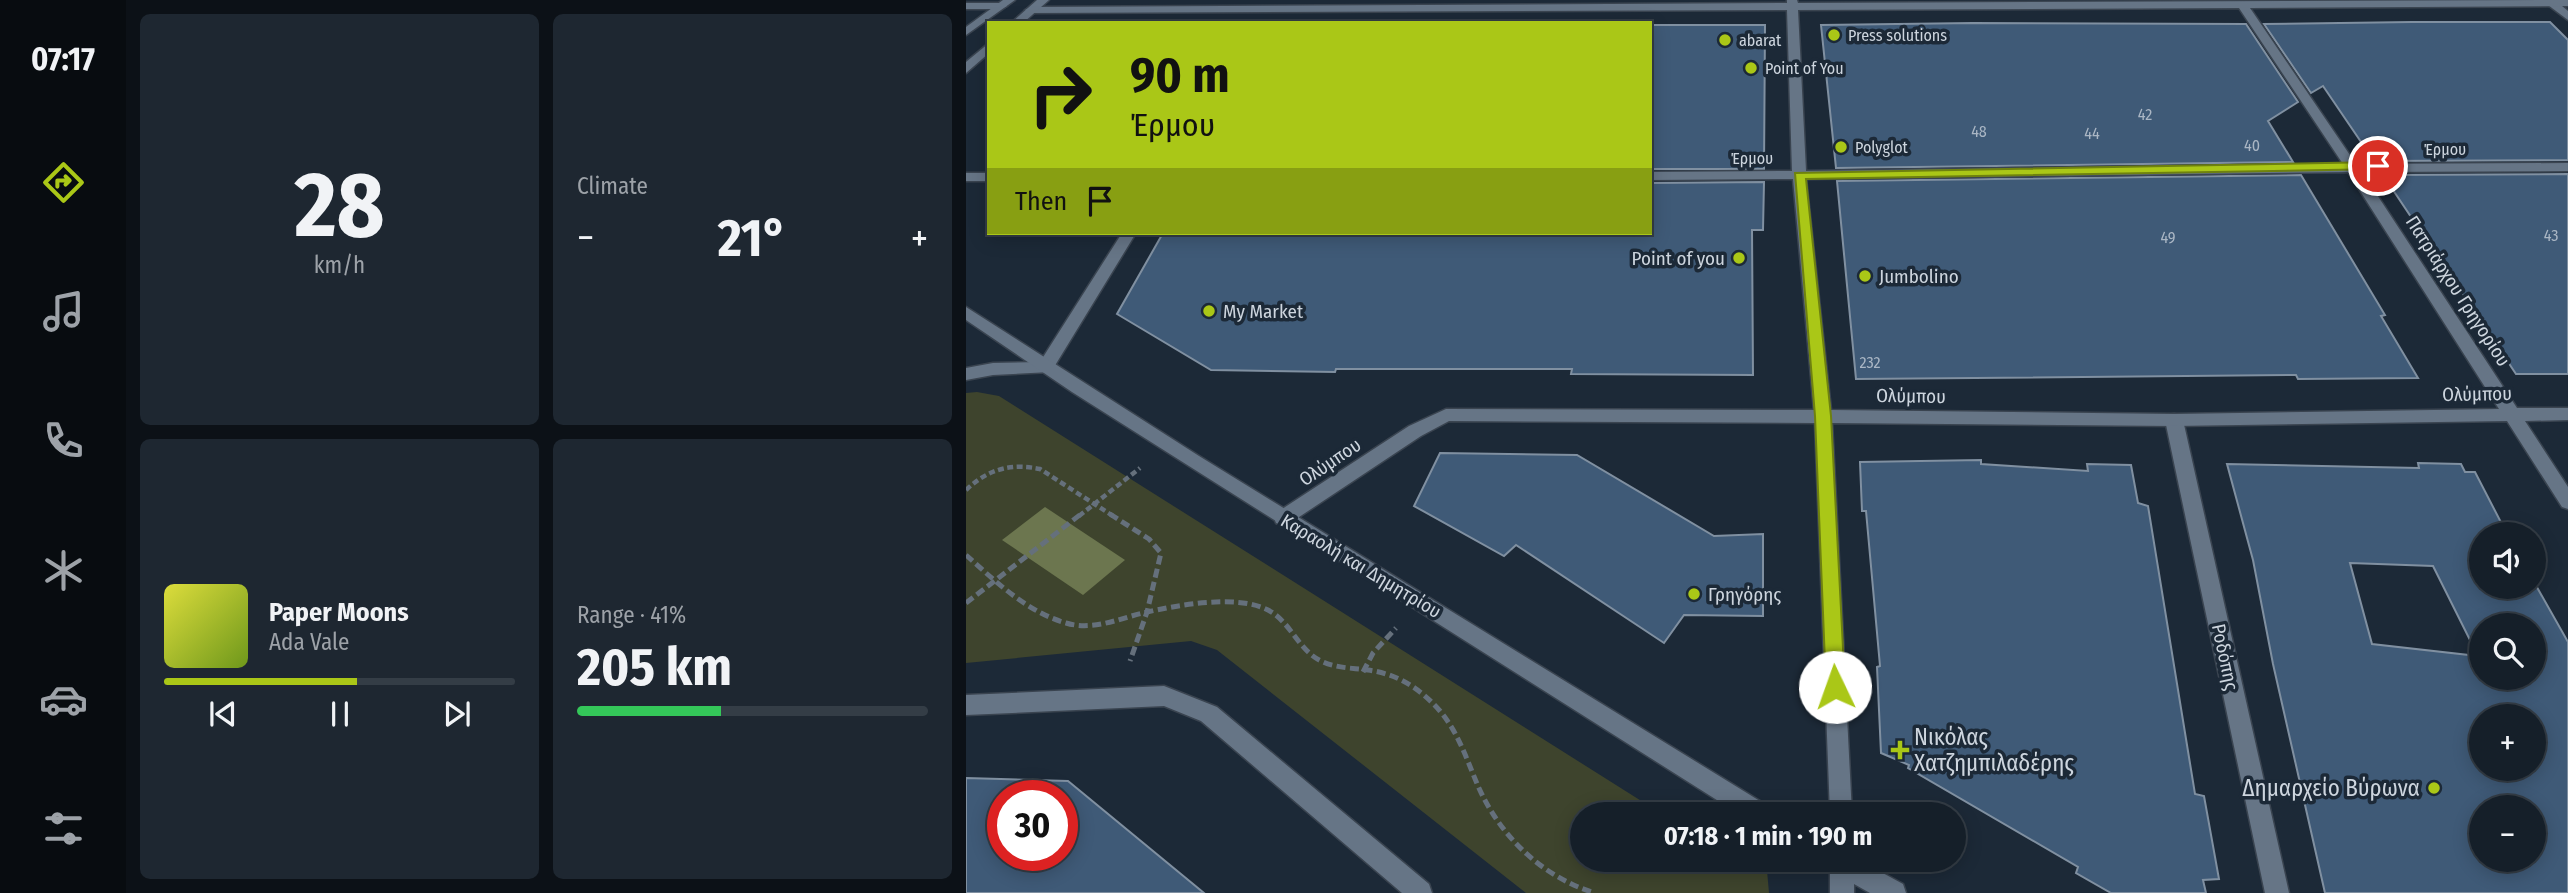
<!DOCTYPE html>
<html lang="en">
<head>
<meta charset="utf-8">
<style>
	:root { --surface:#151f29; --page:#1e2731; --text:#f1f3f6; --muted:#9da2a8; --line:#343d46; --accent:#aac717 }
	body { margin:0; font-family:"Fira Sans Condensed",sans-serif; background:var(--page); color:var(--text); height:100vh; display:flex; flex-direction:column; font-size:26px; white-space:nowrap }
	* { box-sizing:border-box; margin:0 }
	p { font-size:23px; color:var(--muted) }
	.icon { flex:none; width:38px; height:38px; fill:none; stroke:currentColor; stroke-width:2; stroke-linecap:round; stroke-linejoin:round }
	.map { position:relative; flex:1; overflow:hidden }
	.side { display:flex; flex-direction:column; gap:14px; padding:14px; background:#0c1117; width:840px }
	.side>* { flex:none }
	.top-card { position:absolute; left:21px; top:21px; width:665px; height:214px; border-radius:0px; box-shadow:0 4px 18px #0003,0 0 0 2px var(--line); background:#aac717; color:#111; overflow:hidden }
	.buttons { position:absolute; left:1503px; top:522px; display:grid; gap:14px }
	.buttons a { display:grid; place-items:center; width:77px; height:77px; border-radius:50%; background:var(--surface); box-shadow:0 4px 18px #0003,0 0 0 2px var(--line); font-size:35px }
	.speed { position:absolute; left:21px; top:780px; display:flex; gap:14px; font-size:35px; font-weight:700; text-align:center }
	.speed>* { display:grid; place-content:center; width:91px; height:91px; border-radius:50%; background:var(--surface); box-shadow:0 4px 18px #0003,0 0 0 2px var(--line); line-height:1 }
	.speed .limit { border:10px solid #d22; background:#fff; color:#111 }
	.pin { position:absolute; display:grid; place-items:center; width:60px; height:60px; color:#fff; margin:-30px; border:4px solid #fff; border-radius:50%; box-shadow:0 2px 7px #0007 }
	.me { position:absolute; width:77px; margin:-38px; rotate:357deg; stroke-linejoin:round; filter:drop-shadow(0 0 5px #0008) }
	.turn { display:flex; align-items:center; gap:24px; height:147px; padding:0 28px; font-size:32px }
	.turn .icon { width:91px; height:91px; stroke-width:2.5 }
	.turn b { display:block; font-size:49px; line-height:60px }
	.then { display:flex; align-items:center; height:66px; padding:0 28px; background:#0003; gap:14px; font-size:26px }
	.big { font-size:52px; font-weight:700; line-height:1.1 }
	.side .widget { flex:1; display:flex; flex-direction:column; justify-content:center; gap:10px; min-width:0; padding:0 24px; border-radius:10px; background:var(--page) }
	.side .dial { align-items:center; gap:0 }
	.dial b { font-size:91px; line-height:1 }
	.song { display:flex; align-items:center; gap:21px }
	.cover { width:84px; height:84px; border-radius:10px; background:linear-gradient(135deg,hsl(60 70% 55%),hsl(80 70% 35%)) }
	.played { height:7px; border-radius:4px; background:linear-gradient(90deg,var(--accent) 55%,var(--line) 55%) }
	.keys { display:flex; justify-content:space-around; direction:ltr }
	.heat { display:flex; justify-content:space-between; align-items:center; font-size:38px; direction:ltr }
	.charge { height:10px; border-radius:5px; background:linear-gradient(90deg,#34c759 41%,var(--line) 0) }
	.side .tiles { flex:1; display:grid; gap:14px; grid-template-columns:repeat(2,1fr) }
	.trip { position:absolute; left:604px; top:802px; width:396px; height:70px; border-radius:35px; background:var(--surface); box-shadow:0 4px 18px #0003,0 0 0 2px var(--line); font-weight:700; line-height:70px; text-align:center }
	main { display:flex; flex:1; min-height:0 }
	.dock { display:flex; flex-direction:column; width:126px; justify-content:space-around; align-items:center; background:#080c10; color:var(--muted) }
	.dock .icon { width:49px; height:49px }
	.dock .active { color:var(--accent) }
	.dock b { font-size:32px; color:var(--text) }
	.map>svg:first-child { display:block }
	.green { fill:#3e442d }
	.water { fill:#6c764f }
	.building { fill:#3f5a77; stroke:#8090a1; stroke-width:2; fill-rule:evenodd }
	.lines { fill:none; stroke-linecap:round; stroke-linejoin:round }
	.pedestrian-casing { stroke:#3a4450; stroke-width:3 }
	.minor-casing { stroke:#3a4450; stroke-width:3 }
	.tertiary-casing { stroke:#3a4450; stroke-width:3 }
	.path-far1 { stroke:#65707c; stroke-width:4.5; stroke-dasharray:6 3.5; stroke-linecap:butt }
	.path { stroke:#65707c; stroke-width:5; stroke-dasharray:9 4.5; stroke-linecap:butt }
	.pedestrian { fill:#667586; fill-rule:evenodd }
	.minor { fill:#667586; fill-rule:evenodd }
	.tertiary { fill:#667586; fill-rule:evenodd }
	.route { fill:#aac717; stroke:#6e810f; stroke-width:2 }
	.poi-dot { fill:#aac717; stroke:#1c2937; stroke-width:2.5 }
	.labels { text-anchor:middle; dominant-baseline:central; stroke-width:7; stroke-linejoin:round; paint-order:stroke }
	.far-poi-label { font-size:16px; fill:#cdd5de; stroke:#1c2937; text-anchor:start }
	.number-label { font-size:16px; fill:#aab6c4 }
	.far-street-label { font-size:16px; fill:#cdd5de; stroke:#1c2937 }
	.poi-label { font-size:19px; fill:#cdd5de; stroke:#1c2937; text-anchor:start }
	.street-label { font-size:19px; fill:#cdd5de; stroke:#1c2937 }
	.near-poi-label { font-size:23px; fill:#cdd5de; stroke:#1c2937; text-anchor:start }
</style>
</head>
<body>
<main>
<nav class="dock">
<b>07:17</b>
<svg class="icon active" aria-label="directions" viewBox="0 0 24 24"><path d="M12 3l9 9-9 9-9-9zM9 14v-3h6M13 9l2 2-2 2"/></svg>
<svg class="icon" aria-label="music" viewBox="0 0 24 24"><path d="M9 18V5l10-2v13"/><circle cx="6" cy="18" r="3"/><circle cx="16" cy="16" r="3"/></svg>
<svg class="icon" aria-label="phone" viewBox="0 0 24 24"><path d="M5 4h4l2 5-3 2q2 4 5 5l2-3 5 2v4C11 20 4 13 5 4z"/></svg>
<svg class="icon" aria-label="climate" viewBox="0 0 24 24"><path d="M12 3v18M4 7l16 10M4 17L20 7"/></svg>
<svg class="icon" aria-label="car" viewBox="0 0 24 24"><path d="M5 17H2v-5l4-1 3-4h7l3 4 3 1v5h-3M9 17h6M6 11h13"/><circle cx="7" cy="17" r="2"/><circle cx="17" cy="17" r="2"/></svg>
<svg class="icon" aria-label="filters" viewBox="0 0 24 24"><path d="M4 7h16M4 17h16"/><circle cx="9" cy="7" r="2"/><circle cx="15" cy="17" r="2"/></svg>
</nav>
<section class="side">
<div class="tiles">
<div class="widget dial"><b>28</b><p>km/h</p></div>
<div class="widget"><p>Climate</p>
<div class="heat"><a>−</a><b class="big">21°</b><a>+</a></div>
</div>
<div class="widget">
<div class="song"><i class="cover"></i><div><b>Paper Moons</b><p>Ada Vale</p></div></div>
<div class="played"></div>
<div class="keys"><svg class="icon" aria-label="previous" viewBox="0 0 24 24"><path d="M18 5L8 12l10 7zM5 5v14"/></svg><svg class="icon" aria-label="pause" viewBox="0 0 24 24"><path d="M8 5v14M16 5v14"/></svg><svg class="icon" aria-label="next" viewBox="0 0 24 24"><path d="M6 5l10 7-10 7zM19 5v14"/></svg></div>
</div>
<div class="widget"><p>Range · 41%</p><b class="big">205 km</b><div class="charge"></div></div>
</div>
</section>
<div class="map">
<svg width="1602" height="893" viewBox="0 0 1602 893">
	<rect width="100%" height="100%" fill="#1c2937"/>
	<path class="green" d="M11,392L33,396L696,814H616V859H800L803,893H560L251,650L225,641L0,663V393Z"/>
	<path class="water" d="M79,507L159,560L117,595L36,540Z"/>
	<g class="building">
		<path d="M1446,22H1584L1602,40V160L1408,161L1357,86L1345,93L1298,24Z"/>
		<path d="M1007,23L1280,24L1332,102L1302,121L1327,162L870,168L855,25Z"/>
		<path d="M684,25H799L798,169H684Z"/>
		<path d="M1602,174V374H1550L1417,175Z"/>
		<path d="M1335,175L1419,315L1415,316L1452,378L1332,379L1330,375L890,379L871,181Z"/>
		<path d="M798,182L797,230H786L787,375L605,374L606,369H370L369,372L245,370L151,314L197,233H684V183Z"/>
		<path d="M474,453L611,455L748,536L797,534V616L718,615L698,643L550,545L538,556L448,506Z"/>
		<path d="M1015,460V464L1122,471L1121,464L1165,465L1172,503L1182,506L1229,794L1238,796L1253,879L1237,880L1240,893H1145L1110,873L1112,867L942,768L943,765L915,753L911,667L914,666L900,511H896L894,462Z"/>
		<path d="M1452,463L1495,464L1499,472H1509L1541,534H1516V586H1568V582L1602,642V893H1359L1307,664L1287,560L1261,464L1453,468ZM1384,563L1467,566L1512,656L1406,644ZM1516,625H1568V677H1516ZM1516,716H1568V768H1516ZM1516,807H1568V859H1516Z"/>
		<path d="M0,778L102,781L238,893H0ZM37,796H96V856H37Z"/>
	</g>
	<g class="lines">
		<defs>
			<g id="pedestrian">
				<path d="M1582,1H1590L1602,11V20L1582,5Z"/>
				<path d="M1208,414L1214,415L1217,420L1323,893H1299L1199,420L1202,415Z"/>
			</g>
			<g id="minor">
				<path d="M821,0H831L832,3L1602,0V6L1284,8L1390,164L1602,163V171L1396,172L1551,408H1602V420L1559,421L1602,487V509L1596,507L1541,421L1208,426L866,423L886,814H864L849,423L483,421L455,436L324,523L317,526L310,523L308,518L310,513L443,426L480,409L848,410L827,179L684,180V172L826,171L821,10L65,13L59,10L65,7L821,3ZM1273,8L1377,164L840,171L832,10ZM1382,172L1533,409L1208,414L865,410L840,179Z"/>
				<path d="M0,3H35L41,6L35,9H0Z"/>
				<rect x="0" y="173" width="23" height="8"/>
				<path d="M156,233H170L85,372L27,375L0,380V368L27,363L74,362Z"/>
			</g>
			<g id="tertiary">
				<path d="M37,0H49L0,35V27Z"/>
				<path d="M71,0H83L57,23H45Z"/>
				<path d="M23,43V53L0,73V62Z"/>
				<path d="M0,307L233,456L802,806L805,814H773L106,392L0,320Z"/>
				<path d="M198,686L251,707L463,884L466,893H436L235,721L198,706L0,715V695Z"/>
				<path d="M855,859H891L937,884L940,893H904L888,884V893H864V870L859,867Z"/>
			</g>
		</defs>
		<use href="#pedestrian" class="pedestrian-casing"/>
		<use href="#minor" class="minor-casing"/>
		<use href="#tertiary" class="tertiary-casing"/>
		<g class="path-far1">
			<path d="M0,490C22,469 45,463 74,469L147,516"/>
			<path d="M113,516L174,468"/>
		</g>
		<g class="path">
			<path d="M144,514L183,539L195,553L181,612L164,661"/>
			<path d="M0,555C29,581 61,612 100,623C126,631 152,619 177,613C211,605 271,594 302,610C325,622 332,650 355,661C369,668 386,668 402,670C431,674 454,688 474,711C492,732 501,760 512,786C534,836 576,877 629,893"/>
			<path d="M0,603L115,514"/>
			<path d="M397,672L407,653L430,628"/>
		</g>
		<use href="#pedestrian" class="pedestrian"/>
		<use href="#minor" class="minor"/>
		<use href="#tertiary" class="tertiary"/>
	</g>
	<path class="route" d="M1412,162L1418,166L1416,169L840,179L865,416L879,687L876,693L869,696L862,693L860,687L849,416L829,173Z"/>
	<g class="poi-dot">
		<circle cx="868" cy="35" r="7"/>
		<circle cx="759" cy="40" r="7"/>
		<circle cx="785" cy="68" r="7"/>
		<circle cx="875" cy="147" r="7"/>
		<circle cx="773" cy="258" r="7"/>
		<circle cx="899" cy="276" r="7"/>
		<circle cx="243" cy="311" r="7"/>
		<circle cx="728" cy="594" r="7"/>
		<path d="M930.5 739.5h7v7h7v7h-7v7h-7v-7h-7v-7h7z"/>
		<circle cx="1468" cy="788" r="7"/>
	</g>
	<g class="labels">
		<g class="far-poi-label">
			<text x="882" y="35">Press solutions</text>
			<text x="773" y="40">abarat</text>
			<text x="799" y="68">Point of You</text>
			<text x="889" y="147">Polyglot</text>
		</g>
		<g class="number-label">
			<text x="1179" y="114">42</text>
			<text x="1013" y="131">48</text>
			<text x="1126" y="133">44</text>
			<text x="1286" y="145">40</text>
			<text x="1585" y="235">43</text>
			<text x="1202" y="237">49</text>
			<text x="904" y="362">232</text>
		</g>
		<g class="far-street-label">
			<text x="1479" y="149">Έρμου</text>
			<text x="786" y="158">Έρμου</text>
		</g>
		<g class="poi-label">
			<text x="759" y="258" text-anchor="end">Point of you</text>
			<text x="913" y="276">Jumbolino</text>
			<text x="257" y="311">My Market</text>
			<text x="742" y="594">Γρηγόρης</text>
		</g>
		<g class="street-label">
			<text transform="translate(1492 291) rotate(57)">Πατριάρχου Γρηγορίου</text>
			<text transform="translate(1511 394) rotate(-1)">Ολύμπου</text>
			<text transform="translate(945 396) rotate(1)">Ολύμπου</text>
			<text transform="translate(364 462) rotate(-34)">Ολύμπου</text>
			<text transform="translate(395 566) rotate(31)">Καραολή και Δημητρίου</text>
			<text transform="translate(1259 657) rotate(78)">Ροδόπης</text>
		</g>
		<g class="near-poi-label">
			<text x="948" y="737">Νικόλας<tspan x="948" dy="26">Χατζημπιλαδέρης</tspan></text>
			<text x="1454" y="788" text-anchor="end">Δημαρχείο Βύρωνα</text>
		</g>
	</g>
</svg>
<div class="buttons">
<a><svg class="icon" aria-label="sound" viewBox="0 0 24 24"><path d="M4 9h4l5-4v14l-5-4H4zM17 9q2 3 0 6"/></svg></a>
<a><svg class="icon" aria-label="search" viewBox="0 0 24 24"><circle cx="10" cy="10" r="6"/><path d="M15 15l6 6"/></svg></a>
<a>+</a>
<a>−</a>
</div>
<div class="speed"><div class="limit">30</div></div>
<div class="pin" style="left:1412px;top:166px;background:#d93025"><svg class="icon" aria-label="arrive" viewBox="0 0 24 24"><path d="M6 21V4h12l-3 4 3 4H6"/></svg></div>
<svg class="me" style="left:869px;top:687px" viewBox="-20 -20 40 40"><circle r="19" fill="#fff"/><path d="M0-13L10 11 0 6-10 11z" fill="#aac717"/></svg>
<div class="trip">07:18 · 1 min · 190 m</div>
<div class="top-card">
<div class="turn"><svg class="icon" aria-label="right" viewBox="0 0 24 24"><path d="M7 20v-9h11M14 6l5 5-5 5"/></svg><div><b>90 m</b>Έρμου</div></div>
<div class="then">Then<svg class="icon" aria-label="arrive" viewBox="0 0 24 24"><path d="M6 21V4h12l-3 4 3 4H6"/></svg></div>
</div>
</div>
</main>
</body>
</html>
